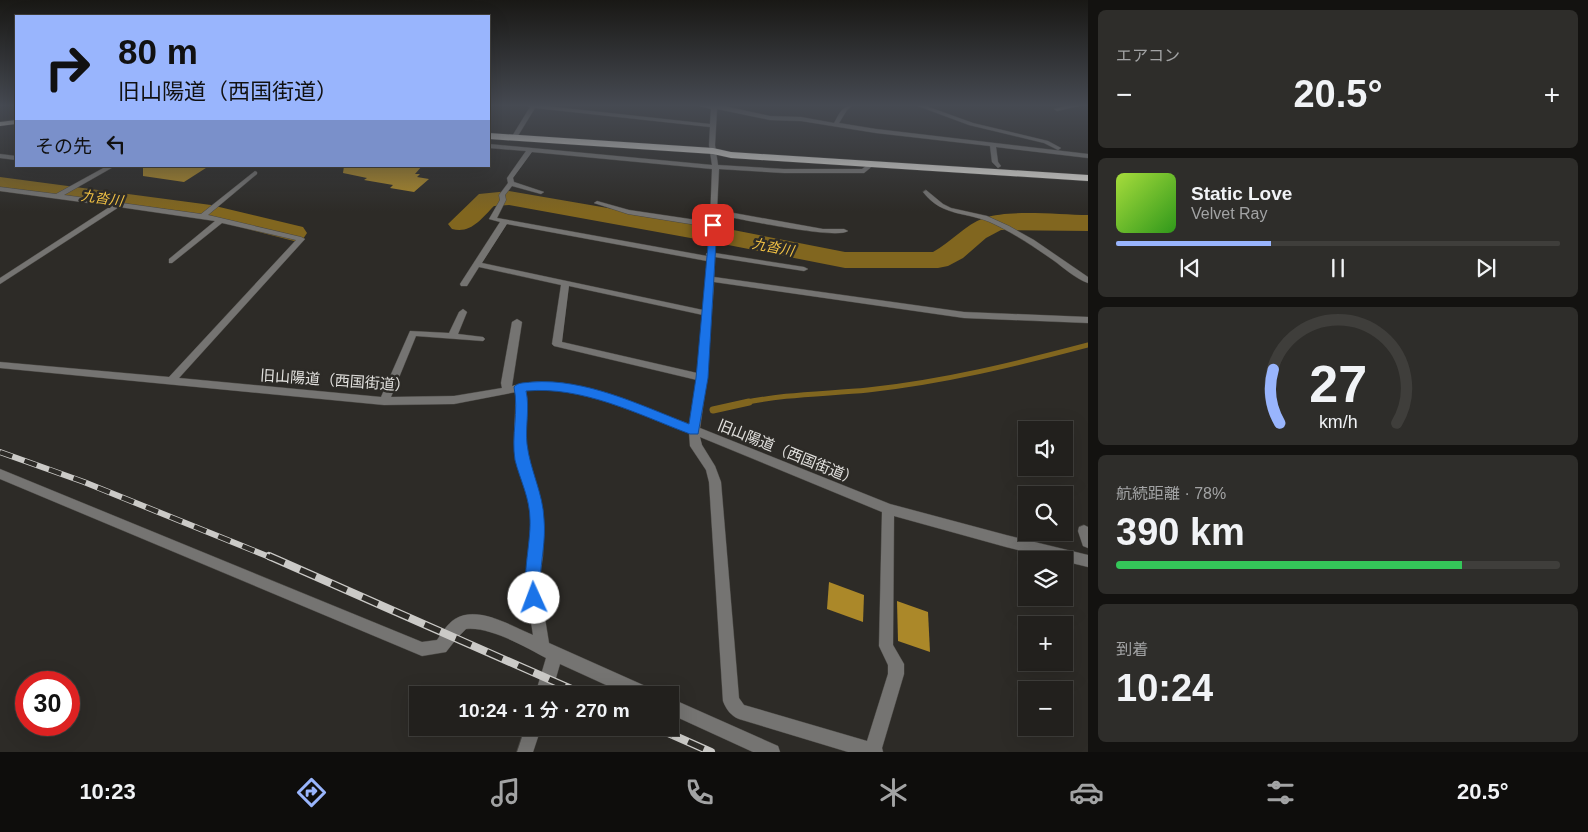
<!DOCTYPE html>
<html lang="ja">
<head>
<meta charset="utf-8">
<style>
	:root { --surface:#22201d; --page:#2e2d2a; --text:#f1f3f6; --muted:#a2a3a4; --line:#3f3e3b; --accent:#99b5fd }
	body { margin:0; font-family:Arial,"Noto Sans JP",sans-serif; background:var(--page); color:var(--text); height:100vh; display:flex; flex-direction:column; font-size:19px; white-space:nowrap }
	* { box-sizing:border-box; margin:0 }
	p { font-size:16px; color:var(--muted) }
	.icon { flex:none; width:28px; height:28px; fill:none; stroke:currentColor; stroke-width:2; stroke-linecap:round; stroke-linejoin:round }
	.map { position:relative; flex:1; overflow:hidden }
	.details { display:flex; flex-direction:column; gap:10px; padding:10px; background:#131210; width:500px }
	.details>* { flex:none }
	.hud { position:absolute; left:15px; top:15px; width:475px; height:152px; border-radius:0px; box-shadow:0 5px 20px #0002,0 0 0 1px var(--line); background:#99b5fd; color:#111; overflow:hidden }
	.buttons { position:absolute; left:1018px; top:421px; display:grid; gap:10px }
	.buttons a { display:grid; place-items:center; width:55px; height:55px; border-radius:0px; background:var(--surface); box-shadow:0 5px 20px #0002,0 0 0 1px var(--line); font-size:25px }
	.speed { position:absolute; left:15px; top:671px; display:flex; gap:10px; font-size:25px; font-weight:700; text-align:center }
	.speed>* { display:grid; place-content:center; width:65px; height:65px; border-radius:50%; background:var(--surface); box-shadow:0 5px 20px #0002,0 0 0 1px var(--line); line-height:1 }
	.speed .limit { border:8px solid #d22; background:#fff; color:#111 }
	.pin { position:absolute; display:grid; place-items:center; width:42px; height:42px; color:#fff; margin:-21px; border-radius:10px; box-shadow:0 2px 8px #0006 }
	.me { position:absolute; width:55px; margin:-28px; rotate:358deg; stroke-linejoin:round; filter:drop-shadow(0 0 4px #0008) }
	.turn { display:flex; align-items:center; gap:18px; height:105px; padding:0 20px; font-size:22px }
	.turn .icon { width:65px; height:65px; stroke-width:2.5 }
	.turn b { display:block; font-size:35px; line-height:42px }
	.then { display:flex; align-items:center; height:48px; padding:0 20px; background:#0003; gap:10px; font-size:19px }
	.big { font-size:38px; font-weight:600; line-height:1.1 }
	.details .tile { flex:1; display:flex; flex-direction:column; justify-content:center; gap:8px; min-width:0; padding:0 18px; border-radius:8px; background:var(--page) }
	.details .dial { align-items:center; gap:0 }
	.dial svg { height:130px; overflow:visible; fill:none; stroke:var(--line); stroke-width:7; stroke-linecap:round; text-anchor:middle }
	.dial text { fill:var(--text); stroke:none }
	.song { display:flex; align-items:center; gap:15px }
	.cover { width:60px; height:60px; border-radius:8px; background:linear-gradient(135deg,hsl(80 70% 55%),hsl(110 70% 35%)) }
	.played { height:5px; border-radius:2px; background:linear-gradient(90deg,var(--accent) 35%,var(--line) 35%) }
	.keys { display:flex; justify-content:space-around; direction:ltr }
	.heat { display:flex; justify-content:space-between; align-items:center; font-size:28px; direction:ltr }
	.charge { height:8px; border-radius:4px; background:linear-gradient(90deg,#34c759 78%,var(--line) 0) }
	.trip { position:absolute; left:409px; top:686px; width:270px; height:50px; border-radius:0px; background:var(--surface); box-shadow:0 5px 20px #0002,0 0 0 1px var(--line); font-weight:600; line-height:50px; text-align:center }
	.menu { display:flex; height:80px; justify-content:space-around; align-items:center; background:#0e0d0c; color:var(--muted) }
	.menu .icon { width:35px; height:35px }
	.menu .active { color:var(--accent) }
	.menu b { font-size:22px; color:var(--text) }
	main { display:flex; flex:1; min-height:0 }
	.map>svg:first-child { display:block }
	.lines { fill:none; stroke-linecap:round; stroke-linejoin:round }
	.stream-far1 { stroke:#81661f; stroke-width:5 }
	.stream { stroke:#81661f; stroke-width:7 }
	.river { fill:#81661f; fill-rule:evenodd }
	.building { fill:#ab8829 }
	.street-casing { stroke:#4a4844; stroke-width:1 }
	.highway-casing { stroke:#4a4844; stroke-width:1 }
	.street { fill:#757472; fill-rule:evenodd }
	.highway { fill:#dddbd5; fill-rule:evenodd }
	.rail-far1-casing { stroke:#cbcac7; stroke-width:6 }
	.rail-casing { stroke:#cbcac7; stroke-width:8 }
	.rail-far1 { stroke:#2d2b27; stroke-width:4.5; stroke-dasharray:13; stroke-linecap:butt }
	.rail { stroke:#2d2b27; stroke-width:5.5; stroke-dasharray:17; stroke-linecap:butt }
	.route { fill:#1a73e8; stroke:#114b97 }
	.labels { text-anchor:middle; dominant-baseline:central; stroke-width:5; stroke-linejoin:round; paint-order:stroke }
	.far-water-label { font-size:14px; font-style:italic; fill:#f0c044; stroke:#2d2b27 }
	.street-label { font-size:15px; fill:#e2e1de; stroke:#2d2b27 }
</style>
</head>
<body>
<main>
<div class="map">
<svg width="1088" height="752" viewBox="0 0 1088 752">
	<rect width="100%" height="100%" fill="#2d2b27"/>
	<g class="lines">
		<path class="stream-far1" d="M743,403C784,394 826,394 868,390C943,382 1016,364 1088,345"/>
		<path class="stream" d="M713,410L749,402"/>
		<g class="river">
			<path d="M0,177L211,205L303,227L307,233L303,239L294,241L205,218L0,191Z"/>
			<path d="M509,191L718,227L845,252H933C951,242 965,225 984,218C1011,209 1059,215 1088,215V231L1001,230L986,238L963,258L948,266L938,268H845L718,243L509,205L494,206C481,219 471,234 452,229L448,224L479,194Z"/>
		</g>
	</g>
	<g class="building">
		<path d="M143,166H209L184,182L143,176Z"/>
		<path d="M344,166H422L415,174H420L417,177L429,179L414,192L390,188L393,185L364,180L367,178L343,173Z"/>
		<path d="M829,582L864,595L863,622L827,609Z"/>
		<path d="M897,601L928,612L930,652L898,641Z"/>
	</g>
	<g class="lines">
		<defs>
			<g id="street">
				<path d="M528,106H546L710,124L711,109L699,106H724L770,116L801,117L834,123C839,115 841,106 852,106L847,110L839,123L876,129L1088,154V158L996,147L998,162L1001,166L998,168L992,162L990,146L876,133L801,121L770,120L717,109L715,145L718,165L784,169H862L870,163L875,164L864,173H784L719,169L717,210L823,229H844L848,231C835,240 738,218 717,215L715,253L804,267L808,269L804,271L715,257L714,277L964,312L1088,317V323L964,318L714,282L707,378L700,428L890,504L1006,535L1088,555V567L1006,547L894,516L893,645L904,664V674L882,748L883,752H848L739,719C731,716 726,709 723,701L709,482L706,470L690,446L689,432C645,416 572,382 526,390L527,399L526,441L528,460L539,495L543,519V555L539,582L549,643L652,689L654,695H628L560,664L551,695H535L546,658C526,647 489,626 466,629L457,638L446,652L422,656L0,479V469L422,642L437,640C442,633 447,624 455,619C478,605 511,626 533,635L525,582L529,555L531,519L527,495L516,460L514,441L516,392L454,404L384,405L0,368V362L169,377L296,240L222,223L172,263H169V259L215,221L119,207L0,284V278L111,206L0,191V187L56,194L107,166H115L64,195L201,214L255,171L257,172V174L208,215L301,237L305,239L179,378L381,397L410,331L449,333L459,312L463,309L467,312L458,334L483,337L485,339L483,341L416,336L391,397L454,396L502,388L501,383L512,322L517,319L522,322L512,386C520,384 529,382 538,382C589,382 642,407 689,424L697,380L554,346L552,344L561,285L479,267L467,286H461L460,284L500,222L489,219L500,200L499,195L508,183L507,178L526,151L489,148V144L712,165L709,145L710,127L535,108L516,139H512L511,138L530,107ZM532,152L712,169L710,222L629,210L597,201L594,203L628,214L709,227L708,252L706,254L707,256L497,218L506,200L505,195L512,186L541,194L544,192L514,182L513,178ZM507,224L707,261L703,310L482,263ZM569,286L703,315L697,373L562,342ZM700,437L882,512L879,646L888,665V674L867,741L744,705L739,698L721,482L715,466L702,445Z"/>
				<path d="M918,106H926L973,123L1048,141L1061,148L1058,150L1044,143L969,125Z"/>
				<path d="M1066,106H1079L1057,111L1054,109Z"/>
				<path d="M0,154L16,156V160L0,158Z"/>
				<path d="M926,190L943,204L951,208L987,216L1009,226L1034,240L1088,277V283C1076,279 1064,268 1053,260C1034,247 1015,234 994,224C968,211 943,218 923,192Z"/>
				<path d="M1084,525L1088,527V548L1083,546L1078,531L1079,527Z"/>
				<path d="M670,698L778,746L780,752H753L670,714Z"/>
				<path d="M525,728H541L533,752H517Z"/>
			</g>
			<g id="highway">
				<path d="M16,120V124L0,126V122Z"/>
				<path d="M489,133L713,148L731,152L1088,175V181L731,158L713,154L489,139Z"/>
			</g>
		</defs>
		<use href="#street" class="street-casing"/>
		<use href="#highway" class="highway-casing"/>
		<use href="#street" class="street"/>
		<use href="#highway" class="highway"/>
		<defs>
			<path id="rail-far1" d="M0,452L84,482L272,558"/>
			<g id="rail">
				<path d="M269,556L585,695"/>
				<path d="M657,728L711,752"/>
			</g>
		</defs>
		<use href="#rail-far1" class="rail-far1-casing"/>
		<use href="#rail" class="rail-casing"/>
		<use href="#rail-far1" class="rail-far1"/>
		<use href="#rail" class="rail"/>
	</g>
	<linearGradient id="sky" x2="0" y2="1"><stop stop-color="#191815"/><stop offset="0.5" stop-color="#464a52"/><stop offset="1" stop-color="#464a52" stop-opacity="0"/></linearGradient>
	<rect width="1088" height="211" fill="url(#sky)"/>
	<path class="route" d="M710,223L717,225L708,378L698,434H690C637,414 583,386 526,391C530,408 525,427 527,444C530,470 543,493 544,519C546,540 541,560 540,581C540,589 543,595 540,603L534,606L529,603C520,583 531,544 530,520C530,498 520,480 515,460C511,436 519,411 514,387C518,382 525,383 532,382C585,378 640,405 689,424L696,378Z"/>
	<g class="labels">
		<g class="far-water-label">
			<text transform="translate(102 198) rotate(8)">九沓川</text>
			<text transform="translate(773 247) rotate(11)">九沓川</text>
		</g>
		<g class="street-label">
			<text transform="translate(335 380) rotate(4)">旧山陽道（西国街道）</text>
			<text transform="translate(788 452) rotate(22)">旧山陽道（西国街道）</text>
		</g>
	</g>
</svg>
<div class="buttons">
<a><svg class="icon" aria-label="sound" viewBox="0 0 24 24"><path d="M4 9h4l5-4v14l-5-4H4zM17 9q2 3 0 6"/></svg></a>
<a><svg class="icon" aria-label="search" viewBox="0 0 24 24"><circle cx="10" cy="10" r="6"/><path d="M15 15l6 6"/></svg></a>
<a><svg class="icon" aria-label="layers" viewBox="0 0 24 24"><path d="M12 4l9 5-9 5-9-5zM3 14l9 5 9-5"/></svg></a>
<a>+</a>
<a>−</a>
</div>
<div class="speed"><div class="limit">30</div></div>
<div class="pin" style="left:713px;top:225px;background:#d93025"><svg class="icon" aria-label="arrive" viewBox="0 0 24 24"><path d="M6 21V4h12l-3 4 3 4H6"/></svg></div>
<svg class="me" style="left:534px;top:598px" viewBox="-20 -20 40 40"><circle r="19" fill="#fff"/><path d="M0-13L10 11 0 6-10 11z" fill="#1a73e8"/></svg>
<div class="trip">10:24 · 1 分 · 270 m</div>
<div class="hud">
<div class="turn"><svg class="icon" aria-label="right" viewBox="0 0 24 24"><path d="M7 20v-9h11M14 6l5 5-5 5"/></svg><div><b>80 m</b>旧山陽道（西国街道）</div></div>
<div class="then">その先<svg class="icon" aria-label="left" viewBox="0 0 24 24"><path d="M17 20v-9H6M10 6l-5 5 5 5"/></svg></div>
</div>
</div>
<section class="details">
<div class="tile"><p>エアコン</p>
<div class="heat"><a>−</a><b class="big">20.5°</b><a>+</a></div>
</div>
<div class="tile">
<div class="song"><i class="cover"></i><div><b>Static Love</b><p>Velvet Ray</p></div></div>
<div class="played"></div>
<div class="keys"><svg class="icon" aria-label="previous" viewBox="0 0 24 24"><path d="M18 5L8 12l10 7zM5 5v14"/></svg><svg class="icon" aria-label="pause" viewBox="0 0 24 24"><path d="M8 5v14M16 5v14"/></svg><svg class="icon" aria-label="next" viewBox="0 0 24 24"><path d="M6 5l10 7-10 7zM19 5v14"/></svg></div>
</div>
<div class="tile dial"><svg viewBox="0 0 100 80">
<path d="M14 69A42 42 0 1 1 86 69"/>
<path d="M14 69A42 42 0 0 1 10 36" stroke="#99b5fd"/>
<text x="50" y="56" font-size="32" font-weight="700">27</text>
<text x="50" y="72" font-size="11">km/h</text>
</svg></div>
<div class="tile"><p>航続距離 · 78%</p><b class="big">390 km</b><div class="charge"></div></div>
<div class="tile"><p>到着</p><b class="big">10:24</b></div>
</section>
</main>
<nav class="menu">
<b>10:23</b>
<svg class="icon active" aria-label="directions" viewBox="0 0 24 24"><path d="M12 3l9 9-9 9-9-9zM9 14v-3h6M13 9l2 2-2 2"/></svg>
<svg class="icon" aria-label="music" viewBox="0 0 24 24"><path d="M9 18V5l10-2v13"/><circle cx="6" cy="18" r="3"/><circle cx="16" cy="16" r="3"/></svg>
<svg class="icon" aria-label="phone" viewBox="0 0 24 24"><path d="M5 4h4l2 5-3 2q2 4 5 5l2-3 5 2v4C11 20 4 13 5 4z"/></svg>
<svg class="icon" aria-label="climate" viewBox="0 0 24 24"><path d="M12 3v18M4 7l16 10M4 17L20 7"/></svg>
<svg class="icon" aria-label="car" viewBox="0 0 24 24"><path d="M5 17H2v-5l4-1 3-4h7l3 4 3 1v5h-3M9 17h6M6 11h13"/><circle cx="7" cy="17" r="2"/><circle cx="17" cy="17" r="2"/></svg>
<svg class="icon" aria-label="filters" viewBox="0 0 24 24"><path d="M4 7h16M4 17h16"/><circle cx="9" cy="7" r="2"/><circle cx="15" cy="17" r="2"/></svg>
<b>20.5°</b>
</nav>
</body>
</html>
